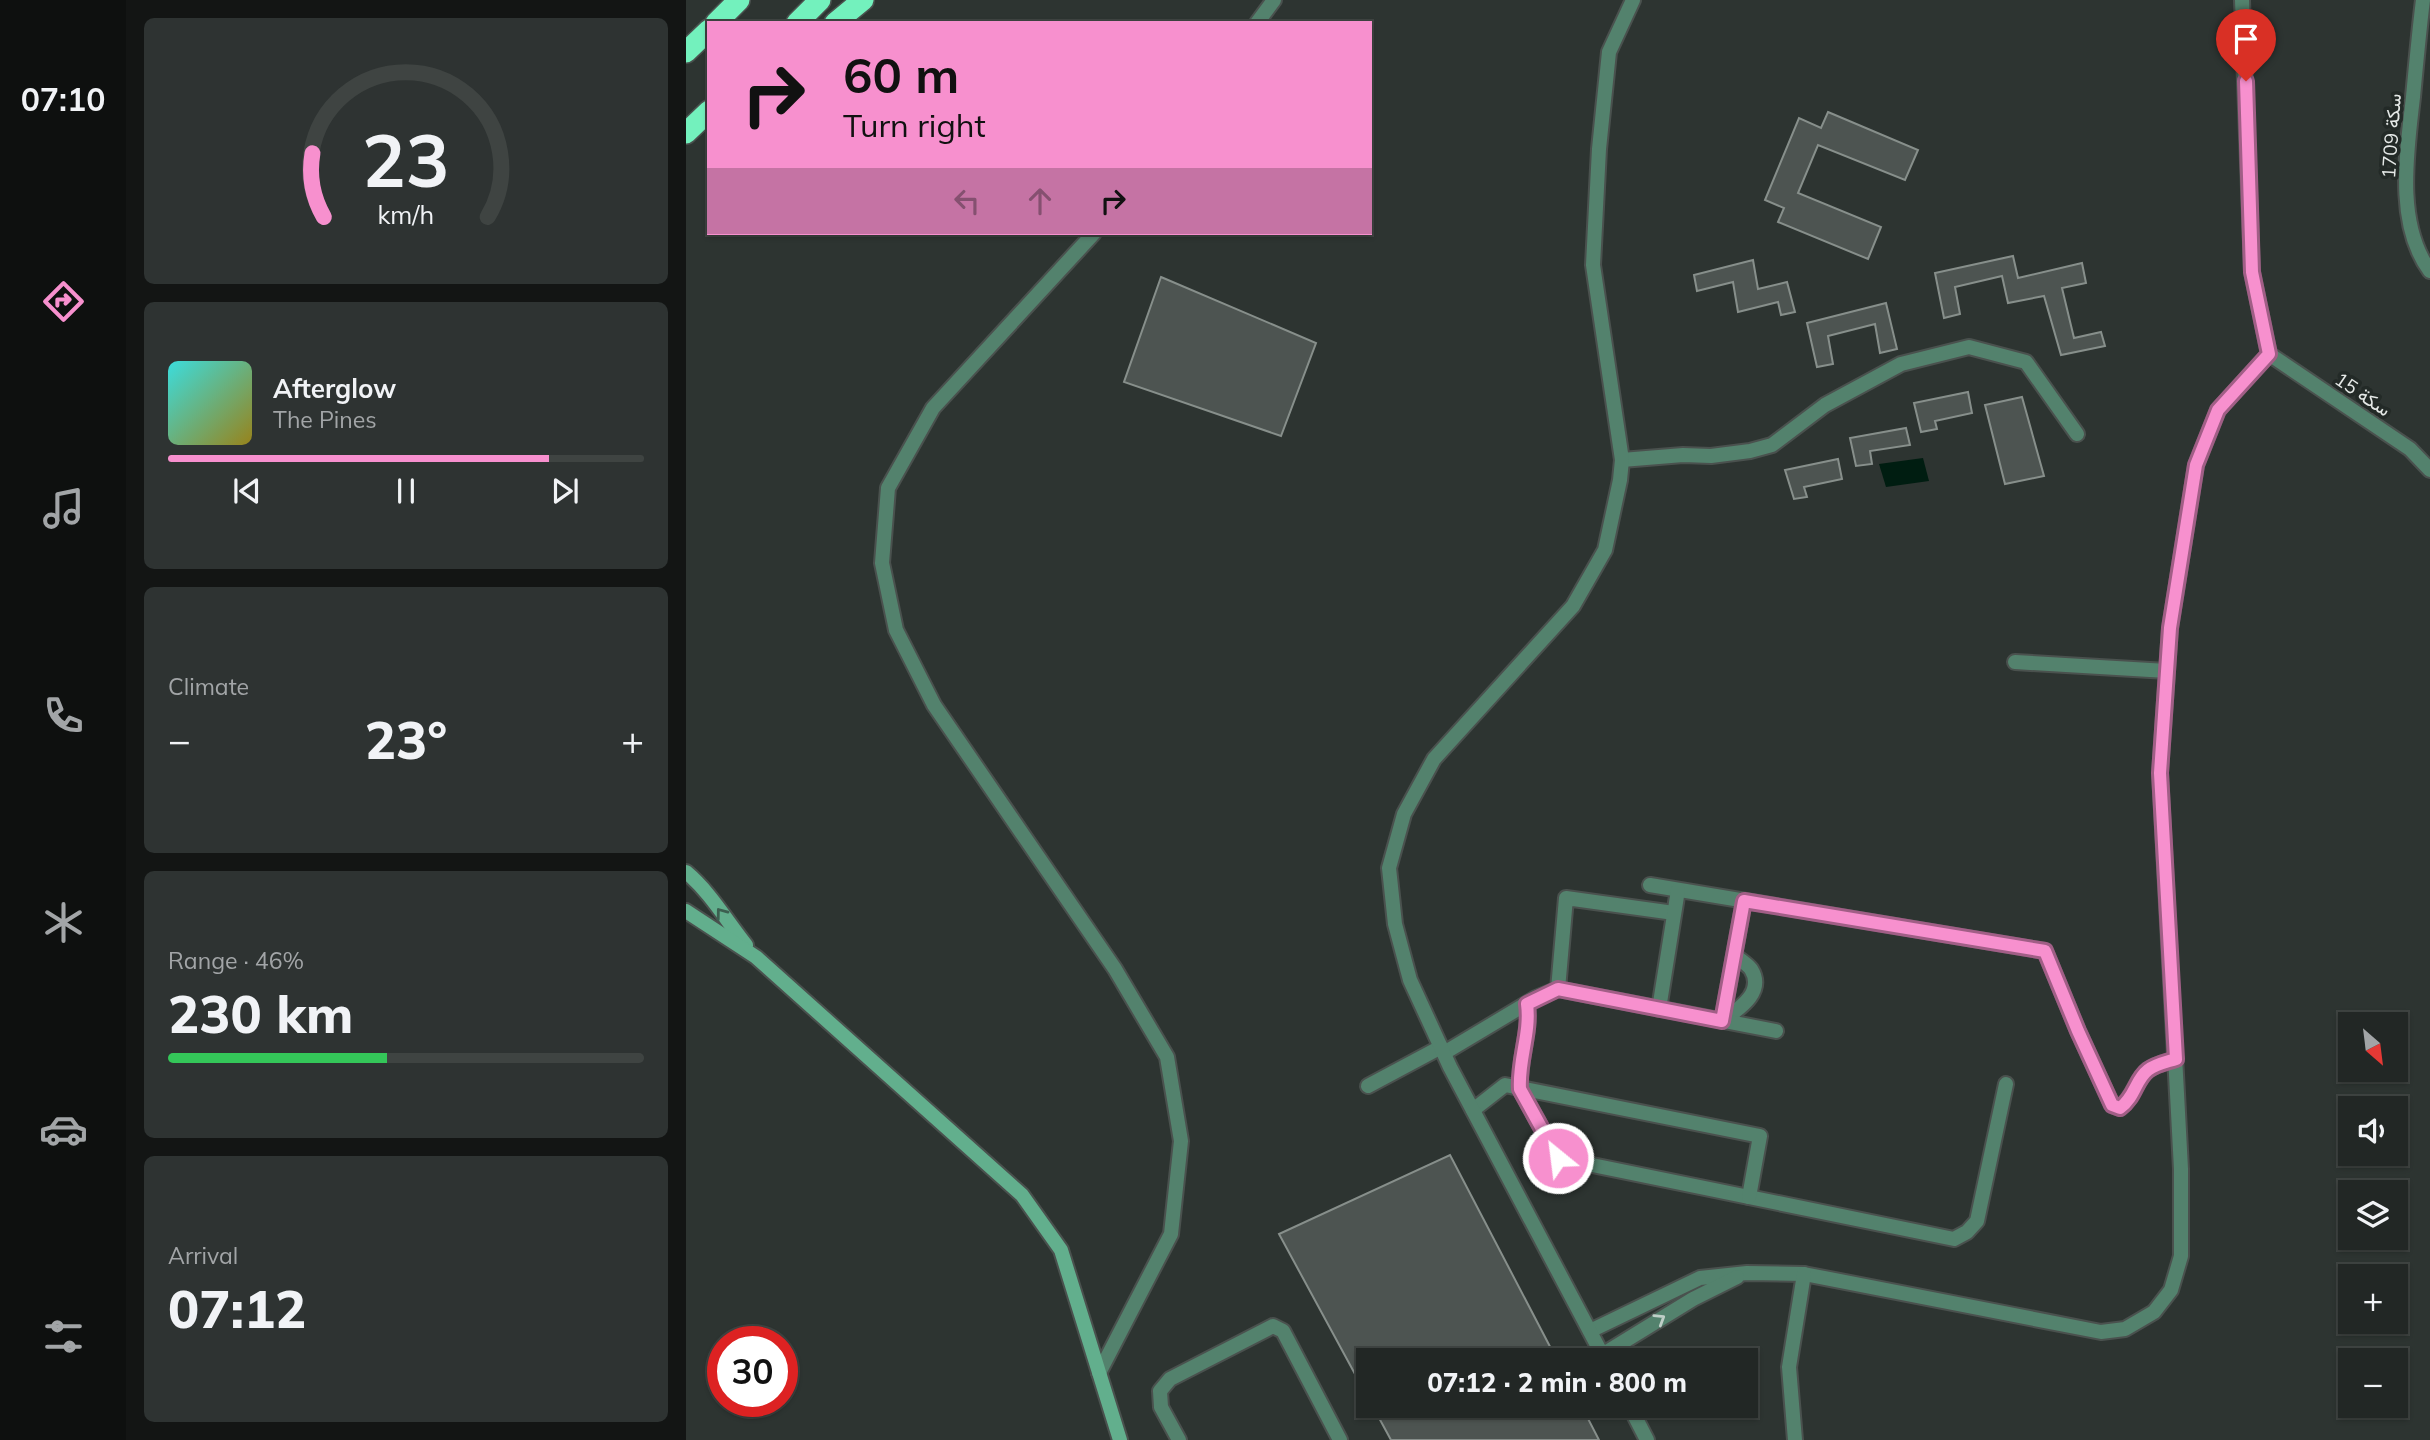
<!DOCTYPE html>
<html lang="en">
<head>
<meta charset="utf-8">
<style>
	:root { --surface:#222725; --page:#2e3332; --text:#f1f3f6; --muted:#a2a5a7; --line:#3f4442; --accent:#f790ce }
	body { margin:0; font-family:Mulish,Vazirmatn,sans-serif; background:var(--page); color:var(--text); height:100vh; display:flex; flex-direction:column; font-size:26px; white-space:nowrap }
	* { box-sizing:border-box; margin:0 }
	p { font-size:23px; color:var(--muted) }
	.icon { flex:none; width:38px; height:38px; fill:none; stroke:currentColor; stroke-width:2; stroke-linecap:round; stroke-linejoin:round }
	.map { position:relative; flex:1; overflow:hidden }
	.details { display:flex; flex-direction:column; gap:18px; padding:18px; background:#131514; width:560px }
	.details>* { flex:none }
	.guide { position:absolute; left:21px; top:21px; width:665px; height:214px; border-radius:0px; box-shadow:0 2px 5px #0004,0 0 0 2px var(--line); background:#f790ce; color:#111; overflow:hidden }
	.needle { width:46px; rotate:152deg }
	.tools { position:absolute; left:1652px; top:1012px; display:grid; gap:14px }
	.tools a { display:grid; place-items:center; width:70px; height:70px; border-radius:0px; background:var(--surface); box-shadow:0 2px 5px #0004,0 0 0 2px var(--line); font-size:35px }
	.speed { position:absolute; left:21px; top:1326px; display:flex; gap:14px; font-size:35px; font-weight:700; text-align:center }
	.speed>* { display:grid; place-content:center; width:91px; height:91px; border-radius:50%; background:var(--surface); box-shadow:0 2px 5px #0004,0 0 0 2px var(--line); line-height:1 }
	.speed .limit { border:10px solid #d22; background:#fff; color:#111 }
	.pin { position:absolute; display:grid; place-items:center; width:60px; height:60px; color:#fff; margin:-72px -30px; border-radius:50% 50% 50% 0; rotate:-45deg; box-shadow:0 0 7px #0007 }
	.pin .icon { rotate:45deg }
	.me { position:absolute; width:77px; margin:-38px; rotate:331deg; stroke-linejoin:round; filter:drop-shadow(0 0 5px #0008) }
	.turn { display:flex; align-items:center; gap:24px; height:147px; padding:0 21px; font-size:32px }
	.turn .icon { width:91px; height:91px; stroke-width:2.5 }
	.turn b { display:block; font-size:49px; line-height:60px }
	.lanes { display:flex; align-items:center; height:66px; padding:0 21px; background:#0003; justify-content:center; gap:35px; direction:ltr }
	.lanes .off { opacity:.35 }
	.big { font-size:52px; font-weight:800; line-height:1.1 }
	.details .widget { flex:1; display:flex; flex-direction:column; justify-content:center; gap:10px; min-width:0; padding:0 24px; border-radius:10px; background:var(--page) }
	.details .dial { align-items:center; gap:0 }
	.dial svg { height:182px; overflow:visible; fill:none; stroke:var(--line); stroke-width:7; stroke-linecap:round; text-anchor:middle }
	.dial text { fill:var(--text); stroke:none }
	.song { display:flex; align-items:center; gap:21px }
	.cover { width:84px; height:84px; border-radius:10px; background:linear-gradient(135deg,hsl(180 70% 55%),hsl(50 70% 35%)) }
	.played { height:7px; border-radius:4px; background:linear-gradient(90deg,var(--accent) 80%,var(--line) 80%) }
	.keys { display:flex; justify-content:space-around; direction:ltr }
	.heat { display:flex; justify-content:space-between; align-items:center; font-size:38px; direction:ltr }
	.charge { height:10px; border-radius:5px; background:linear-gradient(90deg,#34c759 46%,var(--line) 0) }
	.trip { position:absolute; left:670px; top:1348px; width:402px; height:70px; border-radius:0px; background:var(--surface); box-shadow:0 2px 5px #0004,0 0 0 2px var(--line); font-weight:800; line-height:70px; text-align:center }
	main { display:flex; flex:1; min-height:0 }
	.tabs { display:flex; flex-direction:column; width:126px; justify-content:space-around; align-items:center; background:#0e100f; color:var(--muted) }
	.tabs .icon { width:49px; height:49px }
	.tabs .current { color:var(--accent) }
	.tabs b { font-size:32px; color:var(--text) }
	.map>svg:first-child { display:block }
	.water { fill:#001d11 }
	.building { fill:#4d5451; stroke:#878f8b; stroke-width:2 }
	.lines { fill:none; stroke-linecap:round; stroke-linejoin:round }
	.street-casing { stroke:#4a514e; stroke-width:18 }
	.secondary-casing { stroke:#4a514e; stroke-width:18 }
	.highway-casing { stroke:#4a514e; stroke-width:24 }
	.street { stroke:#53826d; stroke-width:14 }
	.secondary { stroke:#62af8d; stroke-width:14 }
	.highway { stroke:#73f1bd; stroke-width:21 }
	.oneway { stroke:#3c5f50 }
	.oneway2 { stroke:#c0cfc8 }
	.route-casing { stroke:#a15e86; stroke-width:18 }
	.route { stroke:#f790ce; stroke-width:12 }
	.labels { text-anchor:middle; dominant-baseline:central; stroke-width:7; stroke-linejoin:round; paint-order:stroke }
	.street-label { font-size:19px; fill:#e5e9e7; stroke:#232a27 }
</style>
</head>
<body>
<main>
<nav class="tabs">
<b>07:10</b>
<svg class="icon current" aria-label="directions" viewBox="0 0 24 24"><path d="M12 3l9 9-9 9-9-9zM9 14v-3h6M13 9l2 2-2 2"/></svg>
<svg class="icon" aria-label="music" viewBox="0 0 24 24"><path d="M9 18V5l10-2v13"/><circle cx="6" cy="18" r="3"/><circle cx="16" cy="16" r="3"/></svg>
<svg class="icon" aria-label="phone" viewBox="0 0 24 24"><path d="M5 4h4l2 5-3 2q2 4 5 5l2-3 5 2v4C11 20 4 13 5 4z"/></svg>
<svg class="icon" aria-label="climate" viewBox="0 0 24 24"><path d="M12 3v18M4 7l16 10M4 17L20 7"/></svg>
<svg class="icon" aria-label="car" viewBox="0 0 24 24"><path d="M5 17H2v-5l4-1 3-4h7l3 4 3 1v5h-3M9 17h6M6 11h13"/><circle cx="7" cy="17" r="2"/><circle cx="17" cy="17" r="2"/></svg>
<svg class="icon" aria-label="filters" viewBox="0 0 24 24"><path d="M4 7h16M4 17h16"/><circle cx="9" cy="7" r="2"/><circle cx="15" cy="17" r="2"/></svg>
</nav>
<section class="details">
<div class="widget dial"><svg viewBox="0 0 100 80">
<path d="M14 69A42 42 0 1 1 86 69"/>
<path d="M14 69A42 42 0 0 1 9 41" stroke="#f790ce"/>
<text x="50" y="56" font-size="32" font-weight="700">23</text>
<text x="50" y="72" font-size="11">km/h</text>
</svg></div>
<div class="widget">
<div class="song"><i class="cover"></i><div><b>Afterglow</b><p>The Pines</p></div></div>
<div class="played"></div>
<div class="keys"><svg class="icon" aria-label="previous" viewBox="0 0 24 24"><path d="M18 5L8 12l10 7zM5 5v14"/></svg><svg class="icon" aria-label="pause" viewBox="0 0 24 24"><path d="M8 5v14M16 5v14"/></svg><svg class="icon" aria-label="next" viewBox="0 0 24 24"><path d="M6 5l10 7-10 7zM19 5v14"/></svg></div>
</div>
<div class="widget"><p>Climate</p>
<div class="heat"><a>−</a><b class="big">23°</b><a>+</a></div>
</div>
<div class="widget"><p>Range · 46%</p><b class="big">230 km</b><div class="charge"></div></div>
<div class="widget"><p>Arrival</p><b class="big">07:12</b></div>
</section>
<div class="map">
<svg width="1744" height="1440" viewBox="0 0 1744 1440">
	<rect width="100%" height="100%" fill="#2d3431"/>
	<path class="water" d="M1237,458L1243,481L1200,487L1193,464Z"/>
	<g class="building">
		<path d="M1142,112L1232,150L1219,180L1132,145L1112,193L1195,227L1182,259L1092,222L1098,208L1079,200L1113,118L1135,128Z"/>
		<path d="M1327,256L1332,278L1396,263L1400,283L1376,288L1388,338L1415,332L1419,346L1375,355L1358,296L1322,303L1316,276L1269,287L1274,314L1258,318L1249,273Z"/>
		<path d="M1067,260L1072,289L1101,282L1109,312L1095,315L1092,302L1052,312L1047,282L1011,291L1008,275Z"/>
		<path d="M475,277L630,343L595,436L438,382Z"/>
		<path d="M1200,303L1211,349L1194,353L1189,324L1142,336L1147,364L1131,367L1121,323Z"/>
		<path d="M1282,392L1286,413L1249,421L1251,429L1235,432L1228,403Z"/>
		<path d="M1336,397L1358,476L1319,484L1299,405Z"/>
		<path d="M1220,428L1224,445L1184,451L1186,464L1170,466L1164,438Z"/>
		<path d="M1152,459L1156,479L1118,487L1121,497L1108,499L1099,470Z"/>
		<path d="M764,1155L871,1360H682V1398L593,1234Z"/>
		<path d="M686,1405H895L913,1440H705Z"/>
	</g>
	<g class="lines">
		<defs>
			<g id="street">
				<path d="M1556,0L1566,272L1583,354"/>
				<path d="M1737,0C1733,32 1730,65 1727,97C1721,151 1709,224 1744,271"/>
				<path d="M571,23L588,0"/>
				<path d="M408,233L247,408L202,488L196,563L210,630L248,705L429,969L481,1057L495,1141L485,1234L413,1373"/>
				<path d="M1583,354L1724,449L1744,470"/>
				<path d="M936,460L997,455L1025,456L1064,451L1086,445L1139,405L1215,364L1283,347L1340,362L1391,434"/>
				<path d="M1329,662L1481,671"/>
				<path d="M964,885L1359,951L1392,1031L1426,1105L1434,1108C1449,1096 1449,1080 1462,1070C1470,1064 1481,1062 1490,1059"/>
				<path d="M1048,955C1053,959 1061,964 1065,969C1080,993 1051,1010 1036,1021L1058,901"/>
				<path d="M872,989L880,898L988,913"/>
				<path d="M841,1004C845,1033 832,1060 834,1089L872,1158L1268,1239L1281,1232L1291,1221L1320,1084"/>
				<path d="M973,1009L992,890"/>
				<path d="M758,1053L850,998L872,989L1090,1031"/>
				<path d="M682,1086L755,1047"/>
				<path d="M787,1110L819,1085L1074,1136L1063,1197"/>
				<path d="M904,1331L1014,1278L1061,1273L1118,1274L1415,1332L1439,1329L1468,1312L1485,1290L1495,1256V1169L1474,773L1484,628L1510,465L1532,410L1583,354"/>
				<path d="M916,1355L1007,1299L1051,1277"/>
				<path d="M919,1360L764,1067L724,980L709,924L703,868L718,814L748,759L887,606L919,550L934,480L936,460L907,265L913,149L923,52L947,0"/>
				<path d="M943,1405L961,1440"/>
				<path d="M493,1440L475,1407L474,1391L484,1379L587,1326L597,1331L654,1440"/>
				<path d="M1109,1440L1103,1367L1118,1274"/>
			</g>
			<g id="secondary">
				<path d="M0,872C24,892 40,920 60,945"/>
				<path d="M0,911L70,957L336,1195L375,1250L434,1440"/>
			</g>
			<g id="highway">
				<path d="M30,23L53,0"/>
				<path d="M111,23L134,0"/>
				<path d="M149,23L177,0"/>
				<path d="M0,52L23,30"/>
				<path d="M0,133L23,111"/>
			</g>
		</defs>
		<use href="#street" class="street-casing"/>
		<use href="#secondary" class="secondary-casing"/>
		<use href="#highway" class="highway-casing"/>
		<use href="#street" class="street"/>
		<use href="#secondary" class="secondary"/>
		<use href="#highway" class="highway"/>
	</g>
	<defs><path id="oneway-chevron" d="M-2-3.5L2.5 0L-2 3.5" fill="none" stroke-width="1.6" stroke-linecap="round" stroke-linejoin="round" transform="scale(1.75)"/></defs>
	<use class="oneway" href="#oneway-chevron" transform="translate(35 913) rotate(-127)"/>
	<use class="oneway2" href="#oneway-chevron" transform="translate(974 1319) rotate(-32)"/>
	<g class="lines">
		<defs>
			<path id="route" d="M872,1158L834,1089C832,1060 845,1033 841,1004L872,989L1036,1021L1058,901L1359,951L1392,1031L1426,1105L1434,1108C1450,1096 1449,1080 1462,1070C1470,1064 1481,1062 1490,1059L1474,773L1484,628L1510,465L1532,410L1583,354L1566,272L1560,81"/>
		</defs>
		<use href="#route" class="route-casing"/>
		<use href="#route" class="route"/>
	</g>
	<g class="labels">
		<g class="street-label">
			<text transform="translate(1705 136) rotate(-86)">سكة 1709</text>
			<text transform="translate(1677 394) rotate(34)">سكة 15</text>
		</g>
	</g>
</svg>
<div class="tools">
<a><svg class="needle" viewBox="-14 -14 28 28"><path d="M0-13l5 13h-10z" fill="#e53935"/><path d="M0 13l5-13h-10z" fill="#a2a5a7"/></svg></a>
<a><svg class="icon" aria-label="sound" viewBox="0 0 24 24"><path d="M4 9h4l5-4v14l-5-4H4zM17 9q2 3 0 6"/></svg></a>
<a><svg class="icon" aria-label="layers" viewBox="0 0 24 24"><path d="M12 4l9 5-9 5-9-5zM3 14l9 5 9-5"/></svg></a>
<a>+</a>
<a>−</a>
</div>
<div class="speed"><div class="limit">30</div></div>
<div class="pin" style="left:1560px;top:81px;background:#d93025"><svg class="icon" aria-label="arrive" viewBox="0 0 24 24"><path d="M6 21V4h12l-3 4 3 4H6"/></svg></div>
<svg class="me" style="left:872px;top:1158px" viewBox="-20 -20 40 40"><circle r="17" fill="#f790ce" stroke="#fff" stroke-width="3"/><path d="M0-11L8 9 0 5-8 9z" fill="#fff"/></svg>
<div class="trip">07:12 · 2 min · 800 m</div>
<div class="guide">
<div class="turn"><svg class="icon" aria-label="right" viewBox="0 0 24 24"><path d="M7 20v-9h11M14 6l5 5-5 5"/></svg><div><b>60 m</b>Turn right</div></div>
<div class="lanes"><svg class="icon off" aria-label="left" viewBox="0 0 24 24"><path d="M17 20v-9H6M10 6l-5 5 5 5"/></svg><svg class="icon off" aria-label="ahead" viewBox="0 0 24 24"><path d="M12 20V5M6 11l6-6 6 6"/></svg><svg class="icon" aria-label="right" viewBox="0 0 24 24"><path d="M7 20v-9h11M14 6l5 5-5 5"/></svg></div>
</div>
</div>
</main>
</body>
</html>
